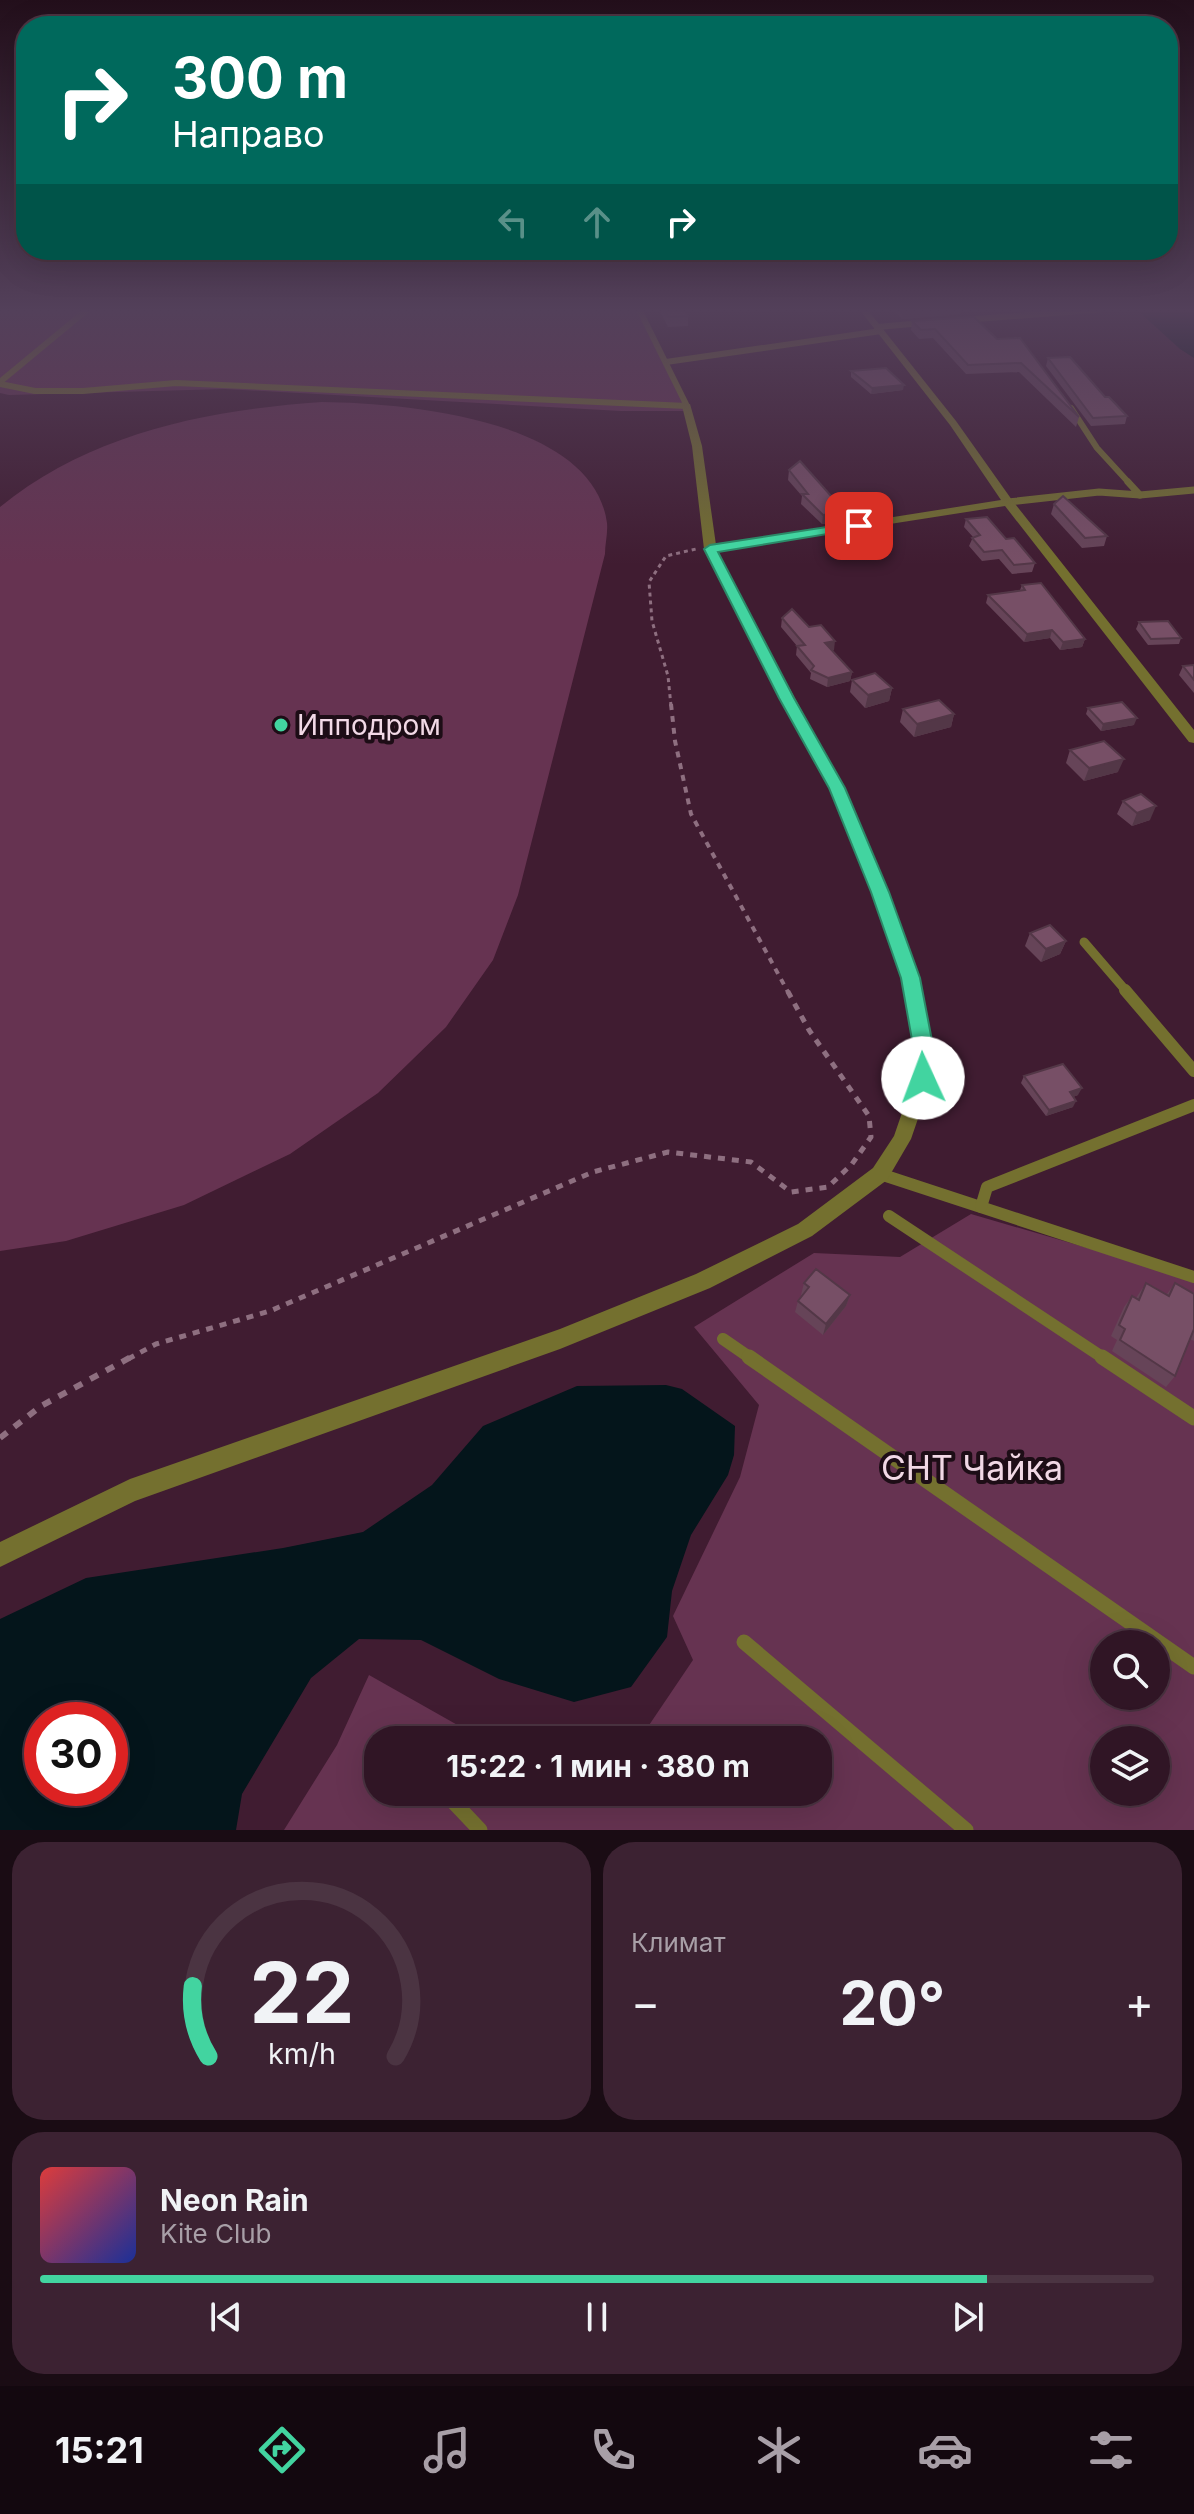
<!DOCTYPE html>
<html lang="ru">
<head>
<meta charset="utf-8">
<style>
	:root { --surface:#301525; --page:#3c2232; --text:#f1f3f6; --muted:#a89fa7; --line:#4b3442; --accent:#42d4a0 }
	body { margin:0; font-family:Inter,sans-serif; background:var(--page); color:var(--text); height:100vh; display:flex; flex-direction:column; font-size:30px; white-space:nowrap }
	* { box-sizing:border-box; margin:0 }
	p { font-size:26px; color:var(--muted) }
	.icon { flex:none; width:44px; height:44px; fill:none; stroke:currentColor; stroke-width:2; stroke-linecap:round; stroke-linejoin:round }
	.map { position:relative; height:1830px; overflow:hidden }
	.drawer { display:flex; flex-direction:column; gap:12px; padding:12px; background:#1a0c14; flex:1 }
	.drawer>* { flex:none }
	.banner { position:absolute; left:16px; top:16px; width:1162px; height:244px; border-radius:32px; box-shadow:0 8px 32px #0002,0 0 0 2px var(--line); background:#00695c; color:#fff; overflow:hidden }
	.fabs { position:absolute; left:1090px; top:1630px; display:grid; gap:16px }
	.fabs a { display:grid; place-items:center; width:80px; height:80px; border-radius:50%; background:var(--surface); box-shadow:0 8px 32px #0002,0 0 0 2px var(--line); font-size:40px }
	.speed { position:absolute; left:24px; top:1702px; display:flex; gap:16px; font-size:40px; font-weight:700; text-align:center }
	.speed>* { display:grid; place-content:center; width:104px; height:104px; border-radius:50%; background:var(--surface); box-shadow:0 8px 32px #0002,0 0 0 2px var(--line); line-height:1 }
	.speed .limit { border:12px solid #d22; background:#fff; color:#111 }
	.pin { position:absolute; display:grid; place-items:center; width:68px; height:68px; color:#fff; margin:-34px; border-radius:16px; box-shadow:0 4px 12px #0006 }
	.me { position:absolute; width:88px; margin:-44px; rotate:358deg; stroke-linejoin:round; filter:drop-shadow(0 0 6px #0008) }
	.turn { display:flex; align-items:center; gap:28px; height:168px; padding:0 24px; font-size:36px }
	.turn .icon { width:104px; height:104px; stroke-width:2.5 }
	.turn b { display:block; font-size:56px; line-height:68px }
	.lanes { display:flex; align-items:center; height:76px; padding:0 24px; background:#0003; justify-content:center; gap:40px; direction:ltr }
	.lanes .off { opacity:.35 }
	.big { font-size:60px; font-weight:700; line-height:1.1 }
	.drawer .tile { flex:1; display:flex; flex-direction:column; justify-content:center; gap:12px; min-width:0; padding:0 28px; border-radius:32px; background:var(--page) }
	.drawer .dial { align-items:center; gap:0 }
	.dial svg { height:208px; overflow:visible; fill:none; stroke:var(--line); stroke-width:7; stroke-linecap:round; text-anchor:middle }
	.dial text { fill:var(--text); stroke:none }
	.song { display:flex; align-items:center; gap:24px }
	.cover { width:96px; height:96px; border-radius:12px; background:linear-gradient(135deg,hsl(0 70% 55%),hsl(230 70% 35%)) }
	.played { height:8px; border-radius:4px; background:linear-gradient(90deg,var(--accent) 85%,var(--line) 85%) }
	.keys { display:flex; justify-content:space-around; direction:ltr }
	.heat { display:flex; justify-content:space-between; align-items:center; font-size:44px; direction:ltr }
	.drawer .tiles { flex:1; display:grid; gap:12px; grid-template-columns:1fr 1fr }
	.tile:last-child { grid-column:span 2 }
	.trip { position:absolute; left:364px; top:1726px; width:468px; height:80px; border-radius:32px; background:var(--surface); box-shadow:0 8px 32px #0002,0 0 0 2px var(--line); font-weight:700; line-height:80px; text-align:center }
	.tab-bar { display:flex; height:128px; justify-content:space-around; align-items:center; background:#13080f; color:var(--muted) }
	.tab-bar .icon { width:56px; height:56px }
	.tab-bar .on { color:var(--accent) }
	.tab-bar b { font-size:36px; color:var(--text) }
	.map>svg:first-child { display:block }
	.green { fill:#663351; fill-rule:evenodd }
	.water { fill:#04151b; fill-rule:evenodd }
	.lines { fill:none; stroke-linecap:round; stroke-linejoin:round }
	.path-far3 { stroke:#8e6f80; stroke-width:3; stroke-dasharray:4 4; stroke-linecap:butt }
	.path-far2 { stroke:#8e6f80; stroke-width:4; stroke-dasharray:6 6; stroke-linecap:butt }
	.path-far1 { stroke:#8e6f80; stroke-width:5; stroke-dasharray:7 7; stroke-linecap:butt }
	.path { stroke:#8e6f80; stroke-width:6; stroke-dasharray:9 9; stroke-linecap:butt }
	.lane-far4 { stroke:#74702f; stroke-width:6 }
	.lane-far3 { stroke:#74702f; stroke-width:7 }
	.lane-far2 { stroke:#74702f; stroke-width:9 }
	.lane-far1 { stroke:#74702f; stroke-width:12 }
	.lane { stroke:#74702f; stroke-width:15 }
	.street { fill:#74702f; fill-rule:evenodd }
	.wall { fill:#664458 }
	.shaded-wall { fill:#533747 }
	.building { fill:#774f66; stroke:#533747; stroke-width:2 }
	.route { fill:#42d4a0; stroke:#2b8a68; stroke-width:2 }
	.poi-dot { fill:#42d4a0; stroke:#1d0d16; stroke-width:3 }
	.labels { text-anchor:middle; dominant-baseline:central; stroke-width:8; stroke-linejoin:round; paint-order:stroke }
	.poi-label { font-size:28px; fill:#f2d9e6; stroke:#1d0d16; text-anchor:start }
	.near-park-label { font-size:34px; fill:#f1d8e5; stroke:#1d0d16 }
</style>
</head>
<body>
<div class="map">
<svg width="1194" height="1830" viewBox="0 0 1194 1830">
	<rect width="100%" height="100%" fill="#401c31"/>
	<g class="green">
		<path d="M0,309H638L689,411H621L225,389L9,395L0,393Z"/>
		<path d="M322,402C402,403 593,418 607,523C608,533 605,544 605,554L518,895L493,960L446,1027L378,1093L290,1154L184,1205L66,1241L0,1251V507C91,433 207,410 322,402Z"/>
		<path d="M971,1214L1194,1279V1830H284L337,1745L369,1675L484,1740H378V1792H818V1740H639L693,1660L673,1616L740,1477L759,1405L694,1327L814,1253L900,1257ZM1104,1644H1156V1696H1104ZM1104,1740H1156V1792H1104Z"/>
	</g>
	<g class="water">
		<path d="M1136,309H1194V358L1180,349Z"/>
		<path d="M666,1385L682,1389L735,1426L734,1455L728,1475L691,1535L672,1591L667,1637L631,1687L574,1702L499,1679L421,1640L359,1639L311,1678L242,1794L236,1830H0V1619L86,1578L283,1548L363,1532L432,1485L483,1426L577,1386ZM42,1720H110V1788H42Z"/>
	</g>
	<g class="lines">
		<path class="path-far3" d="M671,706L668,676L652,621L649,582L666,556L696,549"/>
		<path class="path-far2" d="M671,704L675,741L691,814L788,992"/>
		<path class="path-far1" d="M128,1359L156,1344L270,1311L593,1172L668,1152L751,1162L791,1192L828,1187L852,1164L871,1137L869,1116L809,1030L787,990"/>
		<path class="path" d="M0,1438L41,1406L131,1357"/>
		<g class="lane-far4">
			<path d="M963,320L1105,309"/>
			<path d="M877,327L923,323"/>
			<path d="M666,362L881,331"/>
			<path d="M0,382L88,309"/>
			<path d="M0,384L35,391H83L176,383L687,406L639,309"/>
			<path d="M1071,408L1097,448L1130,484"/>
		</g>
		<g class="lane-far3">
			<path d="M1140,495L1194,490"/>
			<path d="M1008,502L1099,492L1140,495L1128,482"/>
		</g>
		<path class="lane-far2" d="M1084,942L1127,992"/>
		<g class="lane-far1">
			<path d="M1125,990L1194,1071"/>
			<path d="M880,1174L1194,1277"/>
			<path d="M981,1207L987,1187L1194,1105"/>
			<path d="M889,1216L1105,1359"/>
			<path d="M723,1339L752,1359"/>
		</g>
		<g class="lane">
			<path d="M749,1357L1194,1667"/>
			<path d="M1102,1357L1194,1418"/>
			<path d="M744,1642L966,1830"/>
			<path d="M390,1736L394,1740"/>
			<path d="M444,1792L480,1830"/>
		</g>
		<path class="street" d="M859,309H867L956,421L1012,500L1194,730V743L1189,742L1005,506L718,551L724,568L844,788L888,892L919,978L933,1051L932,1078L911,1139L887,1180L812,1236L710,1288L560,1349L135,1501L0,1567V1542L130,1479L560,1329L696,1274L798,1224L873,1168L894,1136L914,1078L915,1051L903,978L872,892L830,788L704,549L692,446L682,406L690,404L702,446L716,545L1001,500L950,425Z"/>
	</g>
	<g class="wall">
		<path d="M659,309H684L688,316V326L668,327Z"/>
		<path d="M893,309H973L961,310V314L902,319Z"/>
		<path d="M974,317L1079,417L1076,427L1019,372L966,374L933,338L919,339L911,330L912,321Z"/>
		<path d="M1048,358L1105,397L1127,416L1125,424L1091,426L1046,366Z"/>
		<path d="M851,371L903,390L871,394L851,377Z"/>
		<path d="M789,470L839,505L858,510L856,520L822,524L801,504L802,496L788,480Z"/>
		<path d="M1054,504L1107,536L1104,546L1082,548L1051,514Z"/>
		<path d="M966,519L1006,539L1035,563L1032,572L1012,574L999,559L982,561L969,546L973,537L964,527Z"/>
		<path d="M847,522L884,530L882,542L859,547L845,534Z"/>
		<path d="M1022,585L1085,639L1082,647L1060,650L1050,638L1024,642L986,603L988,595L1020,590Z"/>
		<path d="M782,618L809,627L834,650L832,651L852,672L850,681L827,687L810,679L811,673L796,655L797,646L781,627Z"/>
		<path d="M1139,622L1181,638L1179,644L1148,645L1136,629Z"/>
		<path d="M1194,665V693L1179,675L1183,666Z"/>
		<path d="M852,680L892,688L889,701L865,708L850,692Z"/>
		<path d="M1088,708L1134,725L1101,731L1086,714Z"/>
		<path d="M903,709L954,714L951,727L914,737L900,722Z"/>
		<path d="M1070,750L1118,772L1084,781L1066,763Z"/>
		<path d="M1123,801L1150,820L1132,826L1117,814Z"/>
		<path d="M1030,933L1066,941L1060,954L1041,962L1025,946Z"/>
		<path d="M1024,1076L1078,1095L1073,1097V1107L1046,1116L1021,1083Z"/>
		<path d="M804,1283L850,1295L846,1306L823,1335L795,1312L798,1301L802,1296L801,1295Z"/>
		<path d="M1146,1283L1167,1294L1175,1283L1194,1294V1341L1190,1339L1175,1376L1166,1387L1112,1351L1117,1340L1111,1336L1124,1307L1132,1296L1136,1298Z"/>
	</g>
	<g class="shaded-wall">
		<path d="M914,309H973L961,310V314L902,319L903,310Z"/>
		<path d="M904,385L903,390L871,394L872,388Z"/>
		<path d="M858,510L856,520L822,524L823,515Z"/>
		<path d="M884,530L882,542L859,547L862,535Z"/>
		<path d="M1052,630L1050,638L1024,642L1027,634Z"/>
		<path d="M1085,639L1082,647L1060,650L1063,642Z"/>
		<path d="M835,641L834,650L823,652L825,643Z"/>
		<path d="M852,672L850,681L827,687L828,678Z"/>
		<path d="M892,688L889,701L865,708L868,695Z"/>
		<path d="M954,714L951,727L914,737L917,724Z"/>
		<path d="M1137,718L1134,725L1101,731L1103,724Z"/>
		<path d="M1124,759L1118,772L1084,781L1089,768Z"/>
		<path d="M1156,806L1150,820L1132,826L1137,813Z"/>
		<path d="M1066,941L1060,954L1041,962L1046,949Z"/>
		<path d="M1082,1088L1078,1095L1067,1099L1070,1092Z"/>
		<path d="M1076,1101L1073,1107L1046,1116L1049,1110Z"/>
		<path d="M850,1295L846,1306L823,1335L826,1324Z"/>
	</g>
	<g class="building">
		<path d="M665,309H684L688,316L668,317Z"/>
		<path d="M974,317L997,339L1020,338L1079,417L1021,363L968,365L935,329L921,330L912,321Z"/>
		<path d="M1070,357L1105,397H1109L1127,416L1093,418L1048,358Z"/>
		<path d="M886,368L904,385L872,388L851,371Z"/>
		<path d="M800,461L839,505L850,504L858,510L823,515L802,494H808L789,470Z"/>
		<path d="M1063,496L1107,536L1085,538L1054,504Z"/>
		<path d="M987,517L1006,539L1014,538L1035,563L1014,565L1002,550L984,552L972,538L980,535L966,519Z"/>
		<path d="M870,518L884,530L862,535L847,522Z"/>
		<path d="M1041,583L1085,639L1063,642L1052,630L1027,634L988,595L1025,590L1022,585Z"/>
		<path d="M792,609L809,627L821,625L835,641L825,643L852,672L828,678L811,670L814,666L797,646L805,645L782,618Z"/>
		<path d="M1168,621L1181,638L1151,639L1139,622Z"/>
		<path d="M1194,665V680L1183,666Z"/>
		<path d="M875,673L892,688L868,695L852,680Z"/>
		<path d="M939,700L954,714L917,724L903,709Z"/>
		<path d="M1122,702L1137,718L1103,724L1088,708Z"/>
		<path d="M1104,741L1124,759L1089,768L1070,750Z"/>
		<path d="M1141,794L1156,806L1137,813L1123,801Z"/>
		<path d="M1050,925L1066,941L1046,949L1030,933Z"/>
		<path d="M1063,1064L1082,1088L1070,1092L1076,1101L1049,1110L1024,1076Z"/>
		<path d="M816,1269L850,1295L826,1324L798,1301L809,1287L804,1283Z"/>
		<path d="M1146,1283L1169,1296L1175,1283L1194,1294V1329L1175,1376L1120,1340L1125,1329L1119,1325L1132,1296L1139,1300Z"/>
	</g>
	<linearGradient id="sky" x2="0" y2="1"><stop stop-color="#230f1b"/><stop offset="0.55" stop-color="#53405a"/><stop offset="1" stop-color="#53405a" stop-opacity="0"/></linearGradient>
	<rect width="1194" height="565" fill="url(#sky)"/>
	<path class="route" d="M859,522L864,523V528L718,552L794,698L845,788L889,892L920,978L934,1051L931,1084L923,1086L916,1084L913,1078L914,1051L901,978L871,892L829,788L779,698L704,549L710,545Z"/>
	<circle class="poi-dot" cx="281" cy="725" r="8"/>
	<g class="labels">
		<g class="poi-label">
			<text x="297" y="725">Ипподром</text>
		</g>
		<g class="near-park-label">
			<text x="972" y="1467">СНТ Чайка</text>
		</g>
	</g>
</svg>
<div class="fabs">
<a><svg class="icon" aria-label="search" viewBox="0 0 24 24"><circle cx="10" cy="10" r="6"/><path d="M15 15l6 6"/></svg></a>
<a><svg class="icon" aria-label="layers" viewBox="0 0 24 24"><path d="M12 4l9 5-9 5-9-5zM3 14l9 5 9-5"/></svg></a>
</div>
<div class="speed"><div class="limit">30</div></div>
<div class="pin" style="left:859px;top:526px;background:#d93025"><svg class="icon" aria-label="arrive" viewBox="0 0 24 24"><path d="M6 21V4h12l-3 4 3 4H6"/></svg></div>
<svg class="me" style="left:923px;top:1078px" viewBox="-20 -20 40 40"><circle r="19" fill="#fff"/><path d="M0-13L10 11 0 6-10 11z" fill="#42d4a0"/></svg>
<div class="trip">15:22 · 1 мин · 380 m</div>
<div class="banner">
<div class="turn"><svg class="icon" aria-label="right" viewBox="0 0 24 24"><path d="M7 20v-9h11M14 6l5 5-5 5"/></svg><div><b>300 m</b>Направо</div></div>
<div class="lanes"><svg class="icon off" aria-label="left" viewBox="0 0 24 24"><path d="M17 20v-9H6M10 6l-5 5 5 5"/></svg><svg class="icon off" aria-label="ahead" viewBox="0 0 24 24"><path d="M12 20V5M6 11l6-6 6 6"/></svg><svg class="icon" aria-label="right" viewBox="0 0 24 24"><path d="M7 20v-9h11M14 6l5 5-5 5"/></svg></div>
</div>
</div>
<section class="drawer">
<div class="tiles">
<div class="tile dial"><svg viewBox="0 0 100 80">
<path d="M14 69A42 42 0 1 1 86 69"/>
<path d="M14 69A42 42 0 0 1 8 42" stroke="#42d4a0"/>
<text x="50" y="56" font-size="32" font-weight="700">22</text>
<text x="50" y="72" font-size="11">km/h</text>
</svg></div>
<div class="tile"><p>Климат</p>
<div class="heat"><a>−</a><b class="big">20°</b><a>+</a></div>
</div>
<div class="tile">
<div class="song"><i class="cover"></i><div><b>Neon Rain</b><p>Kite Club</p></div></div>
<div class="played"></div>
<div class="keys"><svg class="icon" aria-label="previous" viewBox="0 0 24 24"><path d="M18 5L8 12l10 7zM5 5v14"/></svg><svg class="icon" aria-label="pause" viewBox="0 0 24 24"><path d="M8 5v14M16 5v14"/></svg><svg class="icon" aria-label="next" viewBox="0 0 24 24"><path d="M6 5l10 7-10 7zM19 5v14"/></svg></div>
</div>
</div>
</section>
<nav class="tab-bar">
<b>15:21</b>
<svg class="icon on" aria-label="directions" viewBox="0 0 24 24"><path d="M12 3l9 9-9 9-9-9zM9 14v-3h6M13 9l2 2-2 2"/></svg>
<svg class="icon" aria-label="music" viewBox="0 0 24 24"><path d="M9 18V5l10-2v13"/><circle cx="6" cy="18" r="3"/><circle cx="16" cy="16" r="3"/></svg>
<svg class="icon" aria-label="phone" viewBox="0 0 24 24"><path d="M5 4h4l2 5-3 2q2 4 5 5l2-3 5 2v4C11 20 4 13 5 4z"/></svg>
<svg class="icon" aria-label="climate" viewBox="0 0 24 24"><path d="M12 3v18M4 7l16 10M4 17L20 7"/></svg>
<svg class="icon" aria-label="car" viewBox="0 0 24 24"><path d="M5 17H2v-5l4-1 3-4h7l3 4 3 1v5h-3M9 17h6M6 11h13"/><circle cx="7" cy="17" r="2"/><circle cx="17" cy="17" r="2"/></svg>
<svg class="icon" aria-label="filters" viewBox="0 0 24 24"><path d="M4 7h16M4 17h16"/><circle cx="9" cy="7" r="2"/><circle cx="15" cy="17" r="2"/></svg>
</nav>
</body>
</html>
